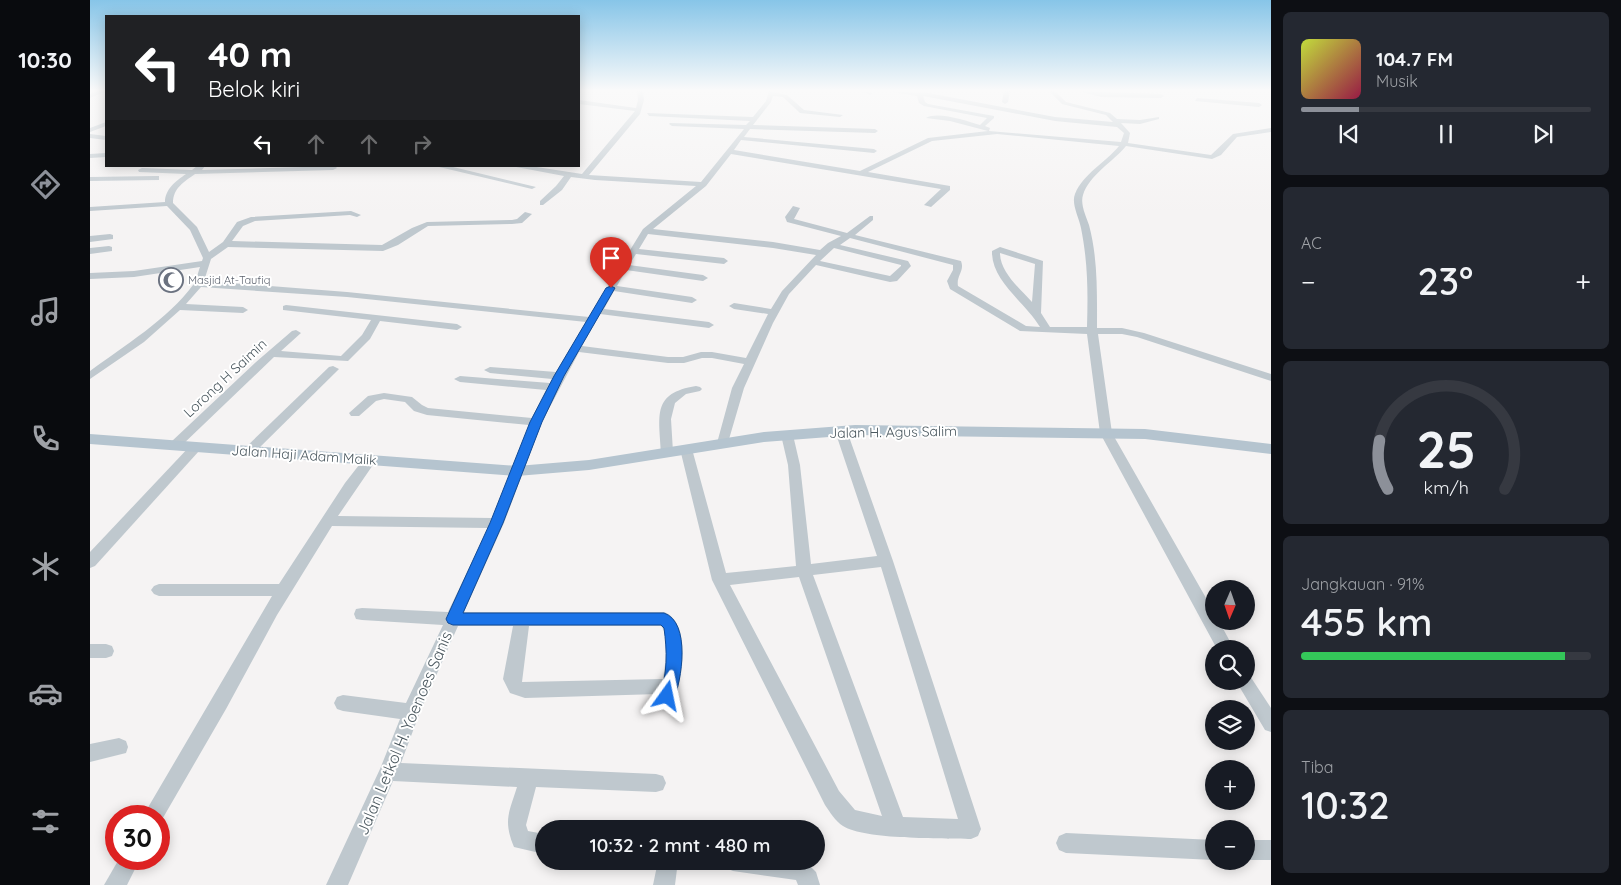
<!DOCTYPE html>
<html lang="id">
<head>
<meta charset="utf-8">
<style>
	:root { --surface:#171b24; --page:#242831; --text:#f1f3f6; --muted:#9ea1a6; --line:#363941; --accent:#8c9099 }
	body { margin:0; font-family:Quicksand,sans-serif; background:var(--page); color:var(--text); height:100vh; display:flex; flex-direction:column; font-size:19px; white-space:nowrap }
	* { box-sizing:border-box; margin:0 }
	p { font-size:16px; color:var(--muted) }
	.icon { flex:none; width:28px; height:28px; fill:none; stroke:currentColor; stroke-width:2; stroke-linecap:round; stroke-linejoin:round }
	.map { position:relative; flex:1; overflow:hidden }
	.drawer { display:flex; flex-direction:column; gap:12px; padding:12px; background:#0d0f14; width:350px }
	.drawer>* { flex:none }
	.guide { position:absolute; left:15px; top:15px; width:475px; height:152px; border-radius:0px; box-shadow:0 2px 12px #0003; background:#202124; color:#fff; overflow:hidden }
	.needle { width:32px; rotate:182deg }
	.buttons { position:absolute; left:1115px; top:580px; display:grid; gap:10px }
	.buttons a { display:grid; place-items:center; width:50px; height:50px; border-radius:50%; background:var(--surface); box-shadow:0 2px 12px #0003; font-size:25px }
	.speed { position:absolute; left:15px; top:805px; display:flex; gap:10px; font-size:25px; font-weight:700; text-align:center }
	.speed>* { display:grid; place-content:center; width:65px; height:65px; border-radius:50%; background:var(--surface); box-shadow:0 2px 12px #0003; line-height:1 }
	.speed .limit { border:8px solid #d22; background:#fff; color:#111 }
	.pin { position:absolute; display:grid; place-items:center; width:42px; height:42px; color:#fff; margin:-51px -21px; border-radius:50% 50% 50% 0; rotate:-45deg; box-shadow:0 0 5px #0007 }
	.pin .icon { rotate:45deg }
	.me { position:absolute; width:55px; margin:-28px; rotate:12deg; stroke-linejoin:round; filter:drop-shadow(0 0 4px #0008) }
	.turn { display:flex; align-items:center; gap:18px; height:105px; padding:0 20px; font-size:22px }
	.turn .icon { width:65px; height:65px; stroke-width:2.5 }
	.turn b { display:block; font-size:35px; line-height:42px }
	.lanes { display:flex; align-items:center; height:48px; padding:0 20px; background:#0003; justify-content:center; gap:25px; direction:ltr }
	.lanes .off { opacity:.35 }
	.big { font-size:38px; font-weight:600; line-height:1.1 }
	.drawer .widget { flex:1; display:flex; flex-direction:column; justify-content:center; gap:8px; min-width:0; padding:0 18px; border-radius:8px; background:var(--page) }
	.drawer .dial { align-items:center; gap:0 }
	.dial svg { height:130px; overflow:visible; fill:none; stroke:var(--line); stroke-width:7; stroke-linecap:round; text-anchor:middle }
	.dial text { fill:var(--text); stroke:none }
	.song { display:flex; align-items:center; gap:15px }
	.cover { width:60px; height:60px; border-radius:8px; background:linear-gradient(135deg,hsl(70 70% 55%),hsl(340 70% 35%)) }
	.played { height:5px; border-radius:2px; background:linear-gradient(90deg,var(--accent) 20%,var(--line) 20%) }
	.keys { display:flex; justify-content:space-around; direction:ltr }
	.heat { display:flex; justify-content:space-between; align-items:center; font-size:28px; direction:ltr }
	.charge { height:8px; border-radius:4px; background:linear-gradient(90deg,#34c759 91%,var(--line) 0) }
	.trip { position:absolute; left:445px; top:820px; width:290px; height:50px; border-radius:25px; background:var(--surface); box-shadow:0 2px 12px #0003; font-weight:600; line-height:50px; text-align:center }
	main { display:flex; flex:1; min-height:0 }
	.menu { display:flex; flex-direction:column; width:90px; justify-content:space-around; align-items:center; background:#090b0e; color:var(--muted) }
	.menu .icon { width:35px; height:35px }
	.menu .active { color:var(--accent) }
	.menu b { font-size:22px; color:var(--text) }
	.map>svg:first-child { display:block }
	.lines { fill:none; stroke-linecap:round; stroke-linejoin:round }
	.minor { fill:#bfc8ce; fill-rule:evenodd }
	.major { fill:#b5c4cf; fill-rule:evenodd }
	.route { fill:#1a73e8; stroke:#114b97 }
	.labels { text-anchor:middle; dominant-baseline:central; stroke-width:4; stroke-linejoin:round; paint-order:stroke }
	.far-worship-label { font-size:11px; fill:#5b616d; stroke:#fff; text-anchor:start }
	.street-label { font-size:14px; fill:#4b585f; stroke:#fff }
	.near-street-label { font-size:16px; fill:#4b585f; stroke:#fff }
</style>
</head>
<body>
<main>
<nav class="menu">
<b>10:30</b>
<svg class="icon active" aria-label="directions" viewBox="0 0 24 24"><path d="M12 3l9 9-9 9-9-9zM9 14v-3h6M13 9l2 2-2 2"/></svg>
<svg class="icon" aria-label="music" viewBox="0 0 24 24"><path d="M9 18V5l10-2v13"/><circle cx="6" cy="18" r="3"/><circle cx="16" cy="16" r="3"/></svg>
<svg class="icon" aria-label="phone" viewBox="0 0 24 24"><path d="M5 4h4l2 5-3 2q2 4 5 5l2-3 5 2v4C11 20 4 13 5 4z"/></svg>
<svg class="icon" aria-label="climate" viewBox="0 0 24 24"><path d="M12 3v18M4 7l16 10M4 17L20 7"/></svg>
<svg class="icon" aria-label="car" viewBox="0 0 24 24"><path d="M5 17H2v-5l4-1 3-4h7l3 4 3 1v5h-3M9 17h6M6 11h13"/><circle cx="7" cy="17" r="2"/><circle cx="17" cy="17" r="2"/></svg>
<svg class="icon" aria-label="filters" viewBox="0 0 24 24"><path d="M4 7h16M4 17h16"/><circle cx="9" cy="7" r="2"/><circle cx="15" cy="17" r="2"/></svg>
</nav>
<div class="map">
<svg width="1181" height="885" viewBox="0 0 1181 885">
	<rect width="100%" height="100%" fill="#f5f3f3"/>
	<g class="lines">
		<g class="minor">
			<path d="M7,91H16L0,98V94Z"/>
			<path d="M547,91H553L554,100L550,114L499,175L611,182L654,129L582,126L579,124L580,123L656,125L660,121L559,116L557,113L663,117L676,101L679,91L697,95L714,110L753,115L750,117L710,113L693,97L683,96L681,102L663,125L785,129L788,131L785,133L660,129L654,137L784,149L787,151L784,153L651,140L644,150L770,171L838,138L898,131L860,121L836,118C848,111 876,121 890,125L897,118L834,106L829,103L827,96L796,91L838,93L965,117L1023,122L1016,115L972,104L959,91H965L976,102L1020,113L1027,119L1050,120L1069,117V119L1050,124L1031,123L1040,133L1038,143L1121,155L1143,134L1181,128V132L1147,137L1131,155L1122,159L1036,146C1023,162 999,175 993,195C990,204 996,216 999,225C1008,259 1007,293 1007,328H1032L1054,333L1181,374V381L1047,337L1032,334H1008L1022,433L1124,612V621H1129L1144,649H1127L1010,433L997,334L930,331L860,289L857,281L863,270V265L760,238L750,245L818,261L821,266L807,281L800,282L726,265L699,294L683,323L654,388L637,446H629L627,443L642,388L654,364L622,358H612L594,363H578L489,352L452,422L414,523L374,612H574C602,622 593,681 583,702L577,704L571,702L569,694L435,698L420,693L413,679L423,626H368L330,712L311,763L566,774L573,776L576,783L573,790L566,792L446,787L436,825L438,831L454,834V854L424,847C413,820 419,813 427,787L303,781L258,885H236L290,769L310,719L253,711L247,709L244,703L247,697L253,695L316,703L353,625L272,620L266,619L264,614L266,609L272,608L358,612L398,528L242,526L187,615L136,709L70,823L69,816H53L182,596H69L64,594L61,590L64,586L69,584H189L255,483L276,456L281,455L287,459L248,516L402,518L439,425L337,415L324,411L315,402L294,399L286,401L269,416H261L259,413L278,396L294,393L322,397L332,405L338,408L442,418L456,390L370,382L364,379L370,376L460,383L462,379L400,373L394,370L400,367L466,372L496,322L257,297L111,287L96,304L153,307L158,310L153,313L90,310L54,342L0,379V371C34,346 78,319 103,285C107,280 108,272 110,267L44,277L0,279V273L44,271L112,261L113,258L100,230L77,206L0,211V207L75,202C75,189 86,181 96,174L49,172L48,170L52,168L102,170L107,166H115L112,170L245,166L247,168L243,170L105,174C94,182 83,188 83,203L107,227L119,252L133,242L147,222L161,217L261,211L271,215L267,217L260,215L165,221L153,226L142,241L292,245L322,228L337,222L422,220L427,219L435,212L442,214L432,223L422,224L338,226L308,245L293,251L138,247L121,259L114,281L257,292L499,317L553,229L606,186L505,180L481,177L472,190L453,205H450V201L466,186L474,176L421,166H440L492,174L545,111L489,104V100L546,108L548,100ZM833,96L965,121L1027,127L1034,133L1031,142L899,131L900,128L895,126L904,118V116L838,104L835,102ZM907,134L1029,146C1016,162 993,174 985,194C981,204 989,217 991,228C998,263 998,292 997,327H960L951,313L953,261L910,247L902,251C901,281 936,303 950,327L936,326L868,286C866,276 875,271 871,261L765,235L783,220V216H780L757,233L704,219L710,208L703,206L695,217L697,222L751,236L738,243L730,250L683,242L563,229L616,186L641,154L851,189L834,205L841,207L860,190V186L778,172L842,141ZM558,234L683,248L726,255L692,291L681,309L644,303L639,306L644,309L678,314L656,358L622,352H611L593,357H578L492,346L510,314L619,328L624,325L619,322L514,309L524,291L602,303L607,300L602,297L527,286L536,270L613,281L618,278L613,275L539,265L546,254L634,264L638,261L634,258L549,249ZM744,248L811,265V266L800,276L730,261ZM910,253L945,264L942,302C930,289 910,272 910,253ZM439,626H571C580,635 575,666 573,679L432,682Z"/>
			<path d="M772,91L783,93L780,95Z"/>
			<path d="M914,91H920L918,102L915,104L912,102Z"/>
			<path d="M989,91L1071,94L1074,96L1071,98L1011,97Z"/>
			<path d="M1107,98L1169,103L1172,105L1169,107L1105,101Z"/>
			<path d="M16,122V126L0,132V128Z"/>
			<path d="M0,134L16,136V140L0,138Z"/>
			<path d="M16,153V157L0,158V154Z"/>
			<path d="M345,166H359L446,187L442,189Z"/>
			<path d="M66,176H69V180L0,181V177Z"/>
			<path d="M20,234L23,235V239L0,242V236Z"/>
			<path d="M19,246L22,247V251L0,254V248Z"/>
			<path d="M196,305L367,324L372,327L367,330L290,321L280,339L258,361L184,357L89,448H81L79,445L81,442L166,362L202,331L206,330L211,333L191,351L251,356L272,335L281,320L193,310V306Z"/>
			<path d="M243,366L249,369L247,371L163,454H155L153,451L155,448L239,367Z"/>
			<path d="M606,386L610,387L612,389L610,391L596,394L585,403L581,419L583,452L577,456L573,455L571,452C569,415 562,393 606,386Z"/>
			<path d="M751,427L757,431L803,561L891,829L888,836L881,839C853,838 775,840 753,826C745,821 740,812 735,805L622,580L590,449L596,445L602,449L636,573L706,566L698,465L691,435L697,431L703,435L710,465L721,564L787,556L745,431ZM791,567L868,819L813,817L723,575ZM709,577L792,816L765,810L749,791L640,585Z"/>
			<path d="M105,444L109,445L111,448L109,451L5,566L0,568V552L101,445Z"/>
			<path d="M0,644H16L22,646L24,651L22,656L16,658H0Z"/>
			<path d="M1156,674L1160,676L1181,708V732L1175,730L1146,681H1156Z"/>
			<path d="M29,738L36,741L38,747L36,753L0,762V744Z"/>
			<path d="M976,833L1124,840V860L976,853L969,850L966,843L969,836Z"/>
			<rect x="1156" y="840" width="25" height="20"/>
			<path d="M29,859H50L37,885H14Z"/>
			<path d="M568,861H588L585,885H563Z"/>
			<path d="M633,861H715L726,872L730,885H708L706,880L643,871L636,868Z"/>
		</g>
		<path class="major" d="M765,425L1055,429L1181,444V454L1055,439L765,435L674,442L499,470L427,476L0,444V434L427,466L499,460L674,432Z"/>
	</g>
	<linearGradient id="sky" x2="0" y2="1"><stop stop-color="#87c5e8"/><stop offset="0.42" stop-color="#fafafa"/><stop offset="1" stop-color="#fafafa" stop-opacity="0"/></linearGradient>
	<rect width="1181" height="215" fill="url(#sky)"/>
	<path class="route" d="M521,286L525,288L474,376L452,422L413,523L373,613H574C601,622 592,681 583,701L577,703L571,701L569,696C578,675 577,650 574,628L571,625H363L358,623L356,619L400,523L440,422L464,376L516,288Z"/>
	<defs>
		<symbol id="mosque-ring" viewBox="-11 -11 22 22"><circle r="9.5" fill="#fff" stroke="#6b7280" stroke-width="1.5"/><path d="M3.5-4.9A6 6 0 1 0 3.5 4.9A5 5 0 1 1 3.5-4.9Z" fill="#6b7280"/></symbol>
	</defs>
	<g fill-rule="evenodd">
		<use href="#mosque-ring" x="67" y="266" width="28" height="28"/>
	</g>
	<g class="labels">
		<g class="far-worship-label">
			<text x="98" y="280">Masjid At-Taufiq</text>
		</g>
		<g class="street-label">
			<text transform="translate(135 378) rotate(-43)">Lorong H Saimin</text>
			<text transform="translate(803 432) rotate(-1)">Jalan H. Agus Salim</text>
			<text transform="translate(214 455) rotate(4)">Jalan Haji Adam Malik</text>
		</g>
		<g class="near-street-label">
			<text transform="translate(314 733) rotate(-67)">Jalan Letkol H. Yoenoes Sanis</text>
		</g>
	</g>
</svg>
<div class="buttons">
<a><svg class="needle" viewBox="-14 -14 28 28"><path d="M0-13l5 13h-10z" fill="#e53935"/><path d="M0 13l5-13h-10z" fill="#9ea1a6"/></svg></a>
<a><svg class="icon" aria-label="search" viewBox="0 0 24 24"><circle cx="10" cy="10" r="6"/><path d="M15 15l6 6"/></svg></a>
<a><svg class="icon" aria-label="layers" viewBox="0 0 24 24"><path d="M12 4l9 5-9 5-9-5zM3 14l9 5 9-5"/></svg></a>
<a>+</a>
<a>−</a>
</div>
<div class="speed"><div class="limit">30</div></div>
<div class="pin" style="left:521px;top:288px;background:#d93025"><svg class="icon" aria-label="arrive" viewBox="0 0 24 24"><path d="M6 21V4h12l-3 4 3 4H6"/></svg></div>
<svg class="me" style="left:577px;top:696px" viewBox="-20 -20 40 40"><path d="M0-17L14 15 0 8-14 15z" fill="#1a73e8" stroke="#fff" stroke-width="4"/></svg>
<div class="trip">10:32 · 2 mnt · 480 m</div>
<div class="guide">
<div class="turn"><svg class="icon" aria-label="left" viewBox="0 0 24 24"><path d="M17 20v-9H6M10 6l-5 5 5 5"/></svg><div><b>40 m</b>Belok kiri</div></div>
<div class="lanes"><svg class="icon" aria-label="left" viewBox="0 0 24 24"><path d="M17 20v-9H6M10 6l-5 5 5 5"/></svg><svg class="icon off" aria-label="ahead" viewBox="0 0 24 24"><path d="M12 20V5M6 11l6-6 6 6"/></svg><svg class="icon off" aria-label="ahead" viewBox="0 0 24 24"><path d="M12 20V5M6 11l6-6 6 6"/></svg><svg class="icon off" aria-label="right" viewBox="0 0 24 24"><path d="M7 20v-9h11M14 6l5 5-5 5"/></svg></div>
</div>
</div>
<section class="drawer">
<div class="widget">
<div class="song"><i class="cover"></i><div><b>104.7 FM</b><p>Musik</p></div></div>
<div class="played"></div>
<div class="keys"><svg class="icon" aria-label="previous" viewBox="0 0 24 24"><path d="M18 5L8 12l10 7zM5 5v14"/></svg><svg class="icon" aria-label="pause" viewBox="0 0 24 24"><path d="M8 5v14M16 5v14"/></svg><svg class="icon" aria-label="next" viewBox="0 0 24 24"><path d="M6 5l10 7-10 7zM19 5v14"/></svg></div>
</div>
<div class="widget"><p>AC</p>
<div class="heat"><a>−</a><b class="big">23°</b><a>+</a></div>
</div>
<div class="widget dial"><svg viewBox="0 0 100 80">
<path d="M14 69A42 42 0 1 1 86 69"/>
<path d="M14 69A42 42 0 0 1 9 39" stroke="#8c9099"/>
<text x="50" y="56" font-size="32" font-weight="700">25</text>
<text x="50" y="72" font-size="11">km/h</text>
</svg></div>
<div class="widget"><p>Jangkauan · 91%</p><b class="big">455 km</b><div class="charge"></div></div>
<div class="widget"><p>Tiba</p><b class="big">10:32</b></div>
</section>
</main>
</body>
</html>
